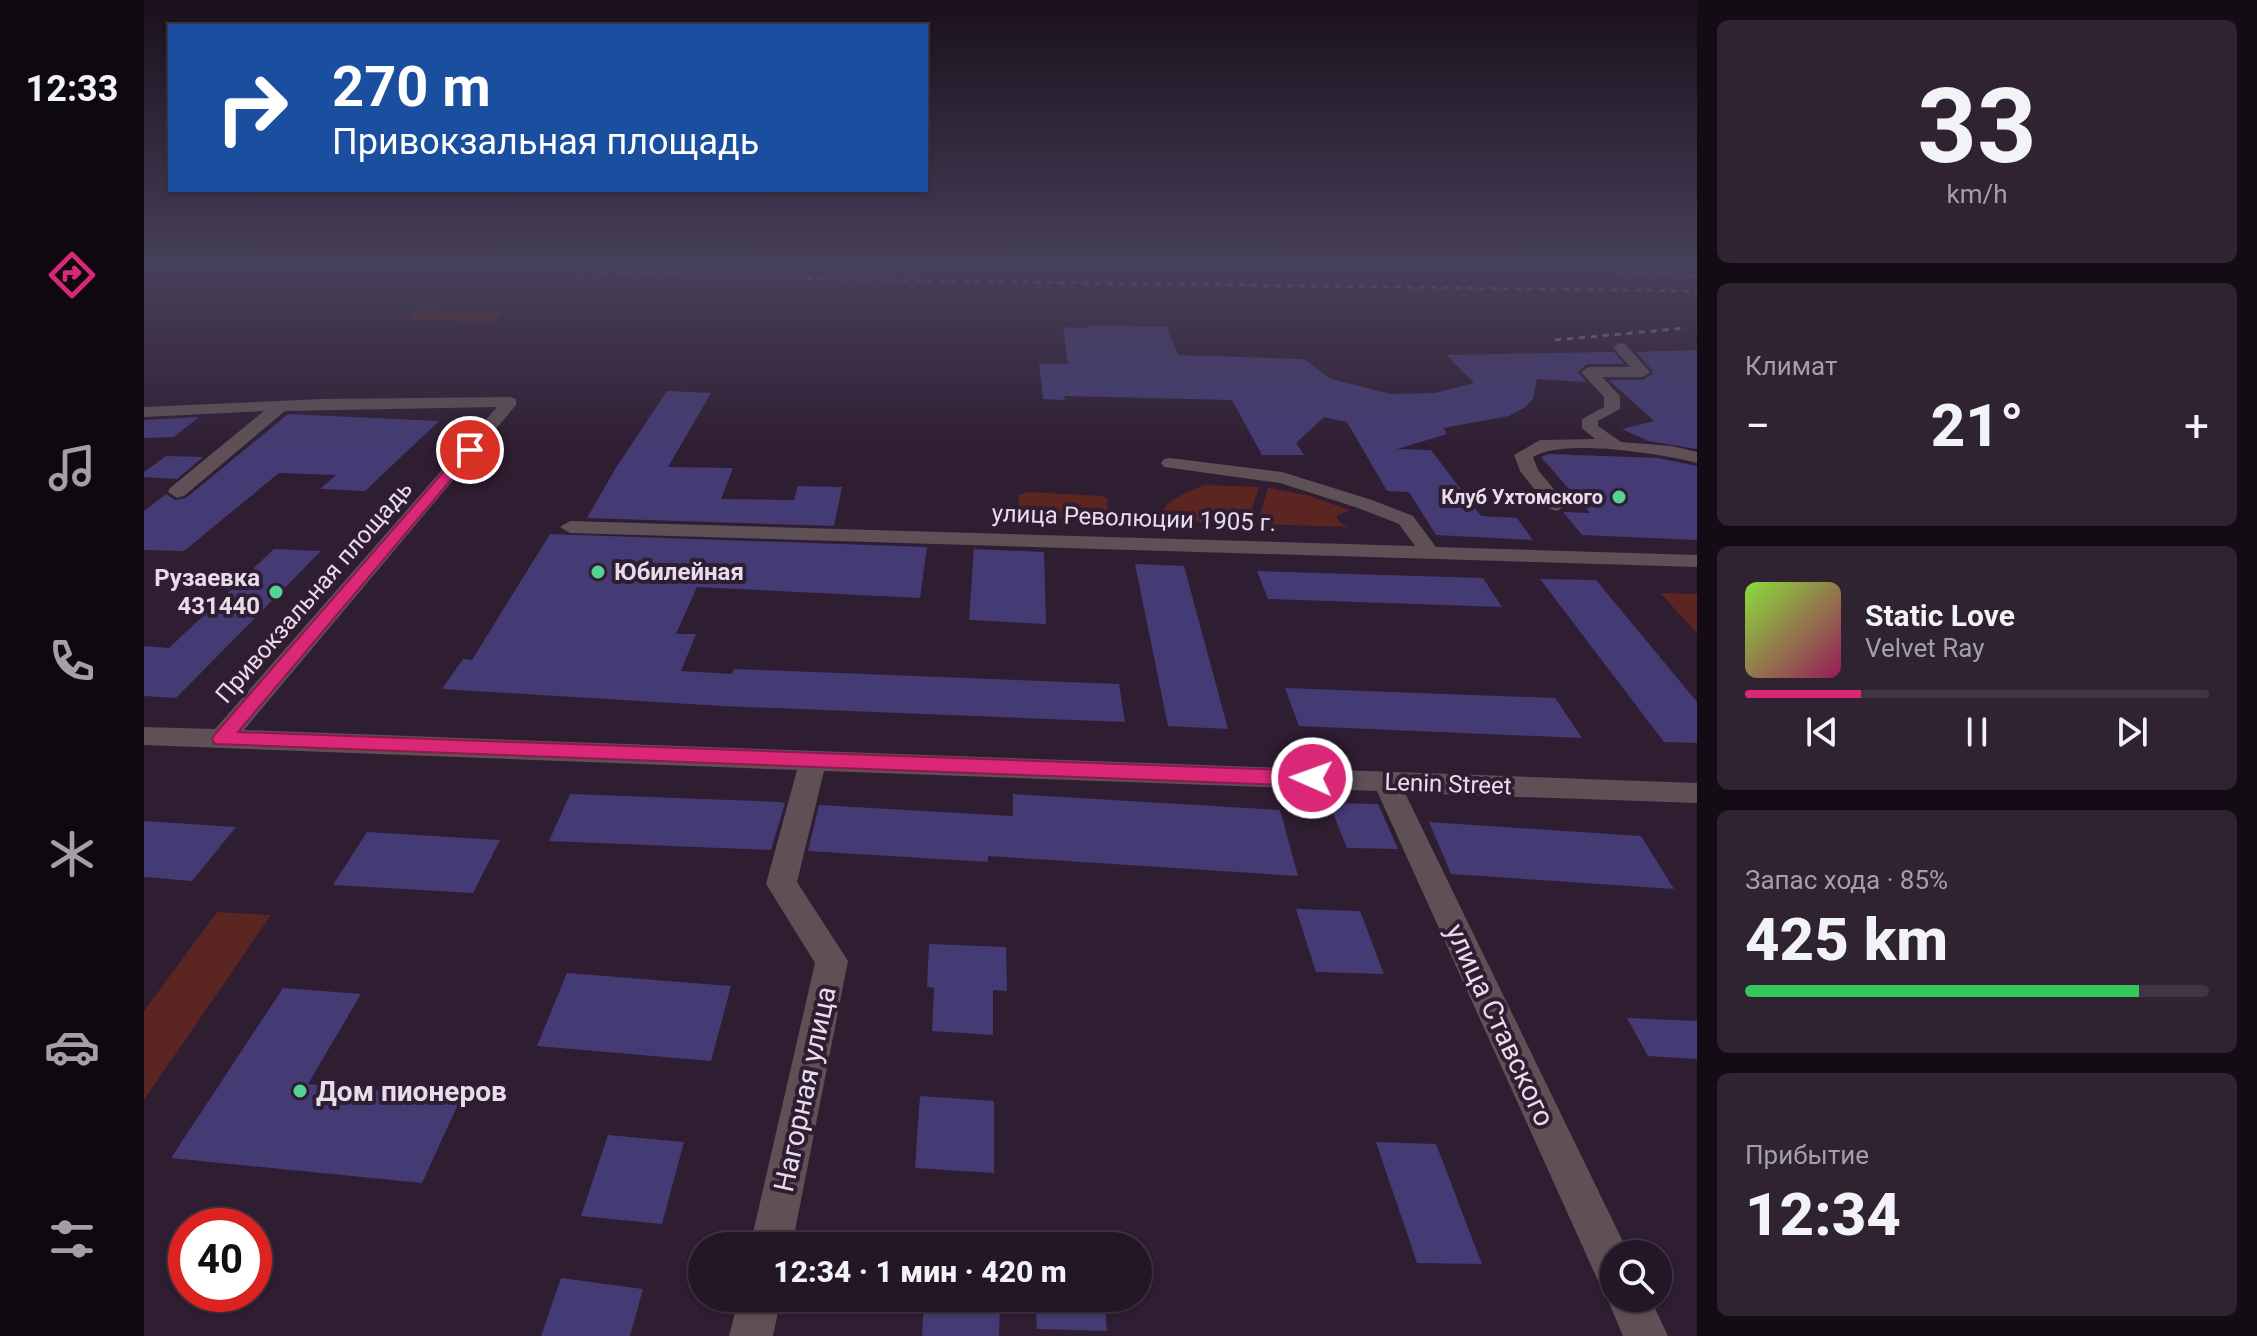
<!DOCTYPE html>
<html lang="ru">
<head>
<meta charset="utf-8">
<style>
	:root { --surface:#231626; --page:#2f2332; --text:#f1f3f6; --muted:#a39fa7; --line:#403543; --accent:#db2777 }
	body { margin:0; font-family:Roboto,sans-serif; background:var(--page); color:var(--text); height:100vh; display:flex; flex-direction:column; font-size:30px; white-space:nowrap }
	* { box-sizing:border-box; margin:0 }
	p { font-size:26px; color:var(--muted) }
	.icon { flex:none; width:44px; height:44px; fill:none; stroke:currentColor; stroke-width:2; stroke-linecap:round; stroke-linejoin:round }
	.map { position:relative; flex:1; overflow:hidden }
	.details { display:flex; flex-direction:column; gap:20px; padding:20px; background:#130c15; width:560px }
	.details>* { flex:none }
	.banner { position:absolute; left:24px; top:24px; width:760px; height:168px; border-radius:0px; box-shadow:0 2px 6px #0004,0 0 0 2px var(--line); background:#1a4fa0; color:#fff; overflow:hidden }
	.controls { position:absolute; left:1456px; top:1240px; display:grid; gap:16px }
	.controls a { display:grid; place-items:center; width:72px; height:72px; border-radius:50%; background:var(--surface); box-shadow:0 2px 6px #0004,0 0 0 2px var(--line); font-size:40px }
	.speed { position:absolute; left:24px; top:1208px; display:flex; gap:16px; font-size:40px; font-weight:700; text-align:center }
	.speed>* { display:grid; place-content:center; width:104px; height:104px; border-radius:50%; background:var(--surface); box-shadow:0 2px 6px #0004,0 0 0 2px var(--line); line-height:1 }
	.speed .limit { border:12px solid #d22; background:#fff; color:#111 }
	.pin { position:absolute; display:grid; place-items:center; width:68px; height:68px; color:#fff; margin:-34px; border:4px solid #fff; border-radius:50%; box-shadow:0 2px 8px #0007 }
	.me { position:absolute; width:88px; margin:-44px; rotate:272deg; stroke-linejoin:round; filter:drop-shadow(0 0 6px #0008) }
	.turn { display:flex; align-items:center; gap:28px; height:168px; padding:0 32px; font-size:36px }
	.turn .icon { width:104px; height:104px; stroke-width:2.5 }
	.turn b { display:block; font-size:56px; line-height:68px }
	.big { font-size:60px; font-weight:800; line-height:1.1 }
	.details .widget { flex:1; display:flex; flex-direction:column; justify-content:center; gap:12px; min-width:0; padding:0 28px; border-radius:12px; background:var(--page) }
	.details .dial { align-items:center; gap:0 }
	.dial b { font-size:104px; line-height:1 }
	.song { display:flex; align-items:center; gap:24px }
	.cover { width:96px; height:96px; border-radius:12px; background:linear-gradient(135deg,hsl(90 70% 55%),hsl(330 70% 35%)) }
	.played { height:8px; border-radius:4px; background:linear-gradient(90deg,var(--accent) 25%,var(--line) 25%) }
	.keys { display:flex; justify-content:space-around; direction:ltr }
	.heat { display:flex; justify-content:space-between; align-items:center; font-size:44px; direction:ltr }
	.charge { height:12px; border-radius:6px; background:linear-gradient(90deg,#34c759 85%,var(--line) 0) }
	.trip { position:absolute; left:544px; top:1232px; width:464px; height:80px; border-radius:40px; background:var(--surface); box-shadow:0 2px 6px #0004,0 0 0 2px var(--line); font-weight:800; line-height:80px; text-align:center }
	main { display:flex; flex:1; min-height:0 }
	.tabs { display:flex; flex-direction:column; width:144px; justify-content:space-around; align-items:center; background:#0e090f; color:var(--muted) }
	.tabs .icon { width:56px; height:56px }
	.tabs .selected { color:var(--accent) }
	.tabs b { font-size:36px; color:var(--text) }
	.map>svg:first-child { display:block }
	.green { fill:#5b2521 }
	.building { fill:#443b74 }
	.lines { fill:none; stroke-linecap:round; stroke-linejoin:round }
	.minor { fill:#5e5055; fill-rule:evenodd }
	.rail { stroke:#837386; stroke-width:3; stroke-dasharray:6 6; stroke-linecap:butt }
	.route { fill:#db2777; stroke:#8e194d; stroke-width:2 }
	.poi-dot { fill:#53d396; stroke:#2f1d32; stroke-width:3 }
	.labels { text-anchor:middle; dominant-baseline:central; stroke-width:8; stroke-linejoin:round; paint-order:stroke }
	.far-poi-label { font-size:20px; font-weight:bold; fill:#e8dceb; stroke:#2f1d32; text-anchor:end }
	.street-label { font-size:24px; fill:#e8dceb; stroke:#2f1d32 }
	.poi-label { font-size:24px; font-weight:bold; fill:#e8dceb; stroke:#2f1d32; text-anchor:start }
	.near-street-label { font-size:28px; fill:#e8dceb; stroke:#2f1d32 }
	.near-poi-label { font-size:28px; font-weight:bold; fill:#e8dceb; stroke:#2f1d32; text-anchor:start }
</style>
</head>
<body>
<main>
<nav class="tabs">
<b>12:33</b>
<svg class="icon selected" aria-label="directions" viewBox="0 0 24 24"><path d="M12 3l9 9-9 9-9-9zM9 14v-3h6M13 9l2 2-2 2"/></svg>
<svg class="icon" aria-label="music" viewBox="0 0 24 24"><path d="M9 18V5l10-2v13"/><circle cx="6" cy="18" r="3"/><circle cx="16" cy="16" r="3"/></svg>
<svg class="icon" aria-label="phone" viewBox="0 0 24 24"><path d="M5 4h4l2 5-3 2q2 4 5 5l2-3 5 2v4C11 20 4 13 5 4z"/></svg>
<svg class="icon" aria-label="climate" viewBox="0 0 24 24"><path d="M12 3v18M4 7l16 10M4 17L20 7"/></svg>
<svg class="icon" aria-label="car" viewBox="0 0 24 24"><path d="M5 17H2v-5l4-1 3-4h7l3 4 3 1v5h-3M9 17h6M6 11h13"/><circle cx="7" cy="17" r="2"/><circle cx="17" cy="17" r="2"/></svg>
<svg class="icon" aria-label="filters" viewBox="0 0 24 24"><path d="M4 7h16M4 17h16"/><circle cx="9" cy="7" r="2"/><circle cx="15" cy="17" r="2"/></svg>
</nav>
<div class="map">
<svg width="1553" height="1336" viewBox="0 0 1553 1336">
	<rect width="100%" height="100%" fill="#2f1d32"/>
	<g class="green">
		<path d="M273,310L360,313L349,322L261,319Z"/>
		<path d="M1060,485L1115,487L1103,523L1021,521L1019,511L1024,503L1041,493Z"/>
		<path d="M1124,488L1162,495L1206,510L1193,516L1194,521L1205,527L1113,524Z"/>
		<path d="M884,492L958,496L963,498L964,521L878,516L874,513L875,495Z"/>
		<path d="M1516,593L1553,594V633Z"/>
		<path d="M73,912L127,915L0,1100V1011Z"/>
	</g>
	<g class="building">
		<path d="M943,325L1023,327L1034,355L1160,359L1187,379L1247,394L1291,393L1330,383L1303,355L1470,352L1480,364H1443L1434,372L1442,382L1393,379L1389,399L1380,408L1365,416L1299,428L1303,434L1253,449L1287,450L1337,516L1373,518L1389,540L1292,535L1265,492L1243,491L1203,422L1180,417L1152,443L1160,455H1118L1088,400L920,396L921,400L899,399L895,364H924L919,327L944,328Z"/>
		<path d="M1553,350V449L1504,441L1478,429L1510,421L1465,380H1498L1508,375V370L1492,352Z"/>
		<path d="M523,391L567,393L524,467L589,468L577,499L650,500L654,486L698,487L690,526L443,518L473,466Z"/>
		<path d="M144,414L295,421L221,491L176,489L192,475L135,473L40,551L0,550V511L22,494L31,500L42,498Z"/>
		<path d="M55,417L30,437L0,438V420Z"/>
		<path d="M1405,454L1514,458L1553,466V540L1438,535L1419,512L1446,513L1397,457Z"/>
		<path d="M22,456L59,457L33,479L0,477V472Z"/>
		<path d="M406,534L783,547L776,598L553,587L532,634H552L537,671L588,674L590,669L975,684L981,722L578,706L298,689L319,659L328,660Z"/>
		<path d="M130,549L177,551L32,698L0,696V646L25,648Z"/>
		<path d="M830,549L900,552L902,624L825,620Z"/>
		<path d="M991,564L1040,566L1084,729L1024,726Z"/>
		<path d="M1113,571L1339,578L1358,607L1124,599Z"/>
		<path d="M1396,579L1452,580L1553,702V743L1520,742Z"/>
		<path d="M1141,688L1411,698L1438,738L1155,726Z"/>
		<path d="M426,794L637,802L641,803L627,850L405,841Z"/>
		<path d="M869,794L1136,810L1154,876L844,856V862L664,851L675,805L869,816Z"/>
		<path d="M1185,803L1234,804L1254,849L1203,848Z"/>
		<path d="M0,821L92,827L48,881L0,877Z"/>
		<path d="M1285,822L1497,836L1530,889L1307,874Z"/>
		<path d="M223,832L356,840L329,893L189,885Z"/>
		<path d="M1152,909L1216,911L1240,974L1172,972Z"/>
		<path d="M785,944L862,947L863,991L849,990V1035L788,1031L790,988L783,987Z"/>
		<path d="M423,973L587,986L567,1061L393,1046Z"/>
		<path d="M139,988L217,994L164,1084L317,1098L278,1183L27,1158Z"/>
		<path d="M1483,1018L1553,1021V1059L1504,1056Z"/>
		<path d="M776,1096L850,1101V1173L771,1168Z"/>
		<path d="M464,1135L540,1142L518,1224L437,1216Z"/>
		<path d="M1232,1142L1292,1144L1338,1264L1273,1263Z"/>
		<path d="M417,1278L499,1289L486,1336H397Z"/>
		<path d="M780,1298H856L855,1336H778Z"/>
		<path d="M891,1298H960L963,1331L893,1329Z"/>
	</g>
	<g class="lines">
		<g class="minor">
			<path d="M1476,343L1481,344L1506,372L1498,377H1458L1476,396V409L1454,421V426L1477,442L1528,446L1553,452V463C1517,454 1420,438 1389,457L1394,470L1423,505L1413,511L1406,509L1376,471L1370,455L1396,440L1451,439L1438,428V419L1460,407V397L1437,372L1445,367H1486L1469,347Z"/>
			<path d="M366,397L372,399V405L100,730L1553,783V803L1261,793L1485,1254H1470V1298H1506L1524,1336H1479L1463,1298L1467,1288L1455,1283L1233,791L680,771L653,882L704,961L648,1246H606L671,963L622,884L653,770L0,745V727L71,729L353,407L141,411L40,496L33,498L24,492L26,488L120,411L0,417V407L178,399Z"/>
			<path d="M1026,458L1138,472L1228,500L1269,516L1292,547L1553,555V567L426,533L416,527L426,521L1271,546L1255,524L1214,508L1136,483L1020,467L1017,463L1020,459Z"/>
			<path d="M595,1298H637L629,1336H585Z"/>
		</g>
		<g class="rail">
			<path d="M255,266L714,280L1553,291"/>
			<path d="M1354,266L1553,276"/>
			<path d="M1411,340L1542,328"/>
		</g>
	</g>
	<linearGradient id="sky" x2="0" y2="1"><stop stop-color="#1a101c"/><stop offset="0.59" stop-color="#47405a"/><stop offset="1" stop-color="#47405a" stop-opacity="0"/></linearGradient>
	<rect width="1553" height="453" fill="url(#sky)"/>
	<path class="route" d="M321,447L332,450L94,732L1168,771L1175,773L1178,778L1175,784L1168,786L71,744L68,739L71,734Z"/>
	<g class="poi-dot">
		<circle cx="1475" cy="497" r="8"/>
		<circle cx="454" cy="572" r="8"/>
		<circle cx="132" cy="592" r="8"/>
		<circle cx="156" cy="1091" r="8"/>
	</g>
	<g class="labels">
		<g class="far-poi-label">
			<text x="1459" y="497">Клуб Ухтомского</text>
		</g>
		<g class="street-label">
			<text transform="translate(990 518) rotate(2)">улица Революции 1905 г.</text>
			<text transform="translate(170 592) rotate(-49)">Привокзальная площадь</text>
			<text transform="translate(1304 784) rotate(2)">Lenin Street</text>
		</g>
		<g class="poi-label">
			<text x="470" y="572">Юбилейная</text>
			<text x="116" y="578" text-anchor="end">Рузаевка<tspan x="116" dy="28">431440</tspan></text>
		</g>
		<g class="near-street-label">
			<text transform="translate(1356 1025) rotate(65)">улица Ставского</text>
			<text transform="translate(661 1089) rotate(-78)">Нагорная улица</text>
		</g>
		<g class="near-poi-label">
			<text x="172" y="1091">Дом пионеров</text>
		</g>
	</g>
</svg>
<div class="controls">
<a><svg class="icon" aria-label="search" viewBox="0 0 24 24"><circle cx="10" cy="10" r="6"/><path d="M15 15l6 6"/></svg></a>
</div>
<div class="speed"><div class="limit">40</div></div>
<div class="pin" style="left:326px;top:450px;background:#d93025"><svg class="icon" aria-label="arrive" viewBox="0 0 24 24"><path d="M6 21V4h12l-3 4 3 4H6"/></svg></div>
<svg class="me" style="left:1168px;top:778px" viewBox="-20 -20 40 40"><circle r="17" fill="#db2777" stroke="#fff" stroke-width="3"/><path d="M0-11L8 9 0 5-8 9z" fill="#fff"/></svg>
<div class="trip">12:34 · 1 мин · 420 m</div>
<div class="banner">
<div class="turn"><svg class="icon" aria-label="right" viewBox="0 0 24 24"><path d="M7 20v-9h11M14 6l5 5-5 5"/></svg><div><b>270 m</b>Привокзальная площадь</div></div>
</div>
</div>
<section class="details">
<div class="widget dial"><b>33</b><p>km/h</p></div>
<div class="widget"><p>Климат</p>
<div class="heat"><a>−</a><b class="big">21°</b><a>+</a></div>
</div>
<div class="widget">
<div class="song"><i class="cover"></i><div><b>Static Love</b><p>Velvet Ray</p></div></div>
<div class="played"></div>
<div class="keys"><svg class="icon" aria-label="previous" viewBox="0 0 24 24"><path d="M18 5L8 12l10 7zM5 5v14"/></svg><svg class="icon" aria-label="pause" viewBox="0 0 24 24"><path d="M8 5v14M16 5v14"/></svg><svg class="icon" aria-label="next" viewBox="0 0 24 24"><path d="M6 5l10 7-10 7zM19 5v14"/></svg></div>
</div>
<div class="widget"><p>Запас хода · 85%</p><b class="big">425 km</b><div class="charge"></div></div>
<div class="widget"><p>Прибытие</p><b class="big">12:34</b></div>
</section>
</main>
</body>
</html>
